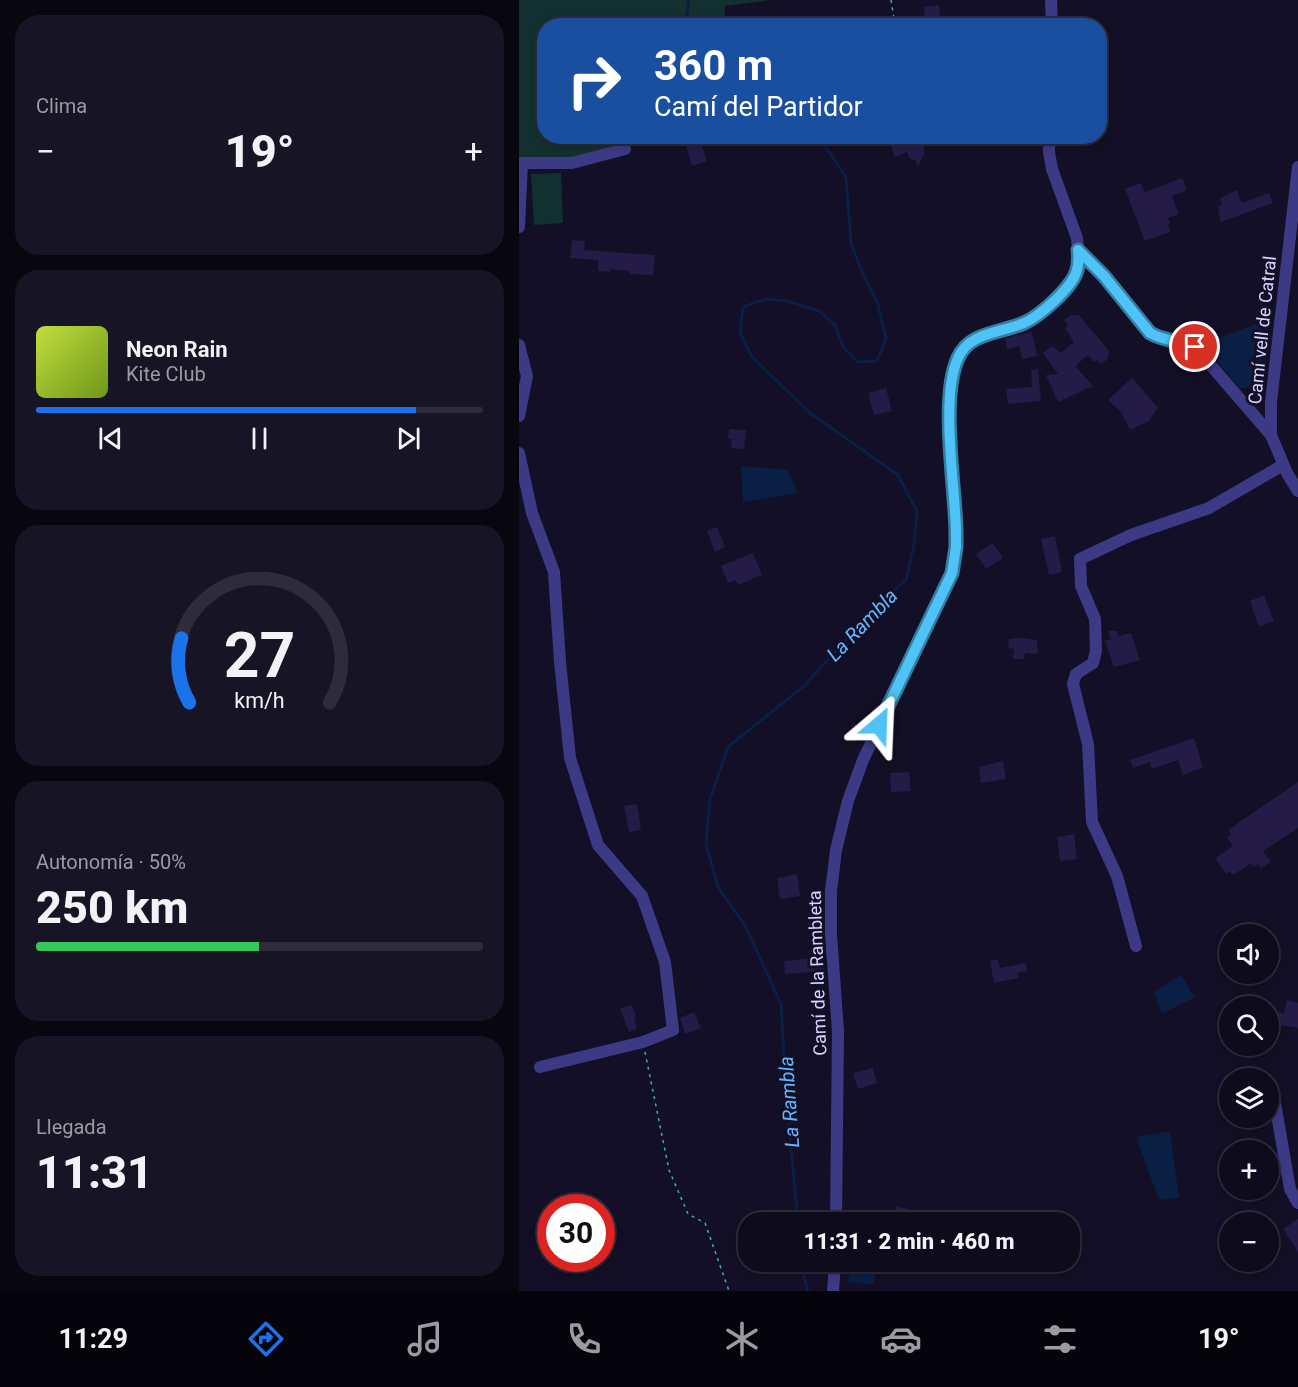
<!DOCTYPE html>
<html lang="es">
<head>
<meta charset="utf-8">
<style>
	:root { --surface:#0e0b1c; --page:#171425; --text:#f1f3f6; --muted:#9b9ba3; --line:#2e2b3b; --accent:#1a73e8 }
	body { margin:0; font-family:Roboto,sans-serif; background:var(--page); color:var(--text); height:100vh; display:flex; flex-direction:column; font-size:22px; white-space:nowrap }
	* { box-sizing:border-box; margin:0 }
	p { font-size:20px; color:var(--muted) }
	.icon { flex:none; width:33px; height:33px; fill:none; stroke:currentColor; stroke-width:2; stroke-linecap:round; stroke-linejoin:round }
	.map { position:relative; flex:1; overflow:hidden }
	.sheet { display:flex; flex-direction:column; gap:15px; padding:15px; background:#08060f; width:519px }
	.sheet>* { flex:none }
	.banner { position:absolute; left:18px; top:18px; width:570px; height:126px; border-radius:24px; box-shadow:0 3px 9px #0003,0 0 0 2px var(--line); background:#1a4fa0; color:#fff; overflow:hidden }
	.tools { position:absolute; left:700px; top:924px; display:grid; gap:12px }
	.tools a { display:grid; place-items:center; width:60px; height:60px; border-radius:50%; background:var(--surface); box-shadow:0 3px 9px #0003,0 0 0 2px var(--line); font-size:30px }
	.speed { position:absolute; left:18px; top:1194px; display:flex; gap:12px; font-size:30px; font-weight:700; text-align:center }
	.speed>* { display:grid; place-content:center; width:78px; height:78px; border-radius:50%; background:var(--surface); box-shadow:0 3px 9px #0003,0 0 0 2px var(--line); line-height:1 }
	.speed .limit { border:9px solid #d22; background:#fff; color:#111 }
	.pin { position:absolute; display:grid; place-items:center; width:51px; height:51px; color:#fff; margin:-26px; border:3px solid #fff; border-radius:50%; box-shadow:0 2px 6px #0007 }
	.me { position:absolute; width:66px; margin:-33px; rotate:26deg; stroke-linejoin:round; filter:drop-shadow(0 0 4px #0008) }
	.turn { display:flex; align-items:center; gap:21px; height:126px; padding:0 18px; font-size:27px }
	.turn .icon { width:78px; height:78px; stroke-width:2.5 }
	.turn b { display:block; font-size:42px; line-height:51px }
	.big { font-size:45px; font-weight:800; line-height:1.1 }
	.sheet .widget { flex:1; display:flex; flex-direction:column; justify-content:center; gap:9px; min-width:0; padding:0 21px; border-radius:24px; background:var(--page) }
	.sheet .dial { align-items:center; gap:0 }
	.dial svg { height:156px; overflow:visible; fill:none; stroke:var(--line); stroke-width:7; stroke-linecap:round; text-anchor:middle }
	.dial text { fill:var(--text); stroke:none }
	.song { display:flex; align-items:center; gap:18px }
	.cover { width:72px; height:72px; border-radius:9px; background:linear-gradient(135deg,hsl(70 70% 55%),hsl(80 70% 35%)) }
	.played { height:6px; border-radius:3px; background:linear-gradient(90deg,var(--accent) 85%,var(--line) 85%) }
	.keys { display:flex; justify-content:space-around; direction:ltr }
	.heat { display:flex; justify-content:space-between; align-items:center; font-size:33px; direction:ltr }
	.charge { height:9px; border-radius:4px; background:linear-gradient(90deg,#34c759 50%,var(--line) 0) }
	.trip { position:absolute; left:219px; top:1212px; width:342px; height:60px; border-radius:24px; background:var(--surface); box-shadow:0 3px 9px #0003,0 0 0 2px var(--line); font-weight:800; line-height:60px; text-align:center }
	.dock { display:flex; height:96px; justify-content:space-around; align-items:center; background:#06040b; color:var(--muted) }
	.dock .icon { width:42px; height:42px }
	.dock .selected { color:var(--accent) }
	.dock b { font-size:27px; color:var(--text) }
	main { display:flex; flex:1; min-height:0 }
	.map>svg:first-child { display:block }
	.green { fill:#12302f }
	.water { fill:#0a1f44 }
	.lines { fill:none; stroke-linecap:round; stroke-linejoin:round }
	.stream { stroke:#0a1f44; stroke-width:3 }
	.building { fill:#241b47 }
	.path { stroke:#2fb8b0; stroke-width:1.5; stroke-dasharray:3 4.5; stroke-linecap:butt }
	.minor { stroke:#3d3a85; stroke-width:12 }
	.route-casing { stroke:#337fa1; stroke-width:15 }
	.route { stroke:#4fc3f7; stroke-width:10 }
	.labels { text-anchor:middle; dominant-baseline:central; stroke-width:6; stroke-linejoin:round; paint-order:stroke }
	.street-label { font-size:18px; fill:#d9d4ff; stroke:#130f26 }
	.water-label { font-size:20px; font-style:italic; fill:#62b6ff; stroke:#130f26 }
</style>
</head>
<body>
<main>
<section class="sheet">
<div class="widget"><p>Clima</p>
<div class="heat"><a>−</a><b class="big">19°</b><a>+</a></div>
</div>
<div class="widget">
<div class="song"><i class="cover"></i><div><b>Neon Rain</b><p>Kite Club</p></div></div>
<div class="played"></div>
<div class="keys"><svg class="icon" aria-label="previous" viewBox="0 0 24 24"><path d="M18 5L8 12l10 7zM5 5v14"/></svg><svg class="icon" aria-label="pause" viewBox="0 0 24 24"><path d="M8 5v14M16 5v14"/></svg><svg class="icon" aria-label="next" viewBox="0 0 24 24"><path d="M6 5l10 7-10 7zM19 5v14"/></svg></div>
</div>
<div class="widget dial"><svg viewBox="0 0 100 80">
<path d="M14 69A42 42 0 1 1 86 69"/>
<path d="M14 69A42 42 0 0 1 10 36" stroke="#1a73e8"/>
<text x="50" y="56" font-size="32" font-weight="700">27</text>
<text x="50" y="72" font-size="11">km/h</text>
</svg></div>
<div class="widget"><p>Autonomía · 50%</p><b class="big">250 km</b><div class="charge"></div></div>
<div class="widget"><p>Llegada</p><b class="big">11:31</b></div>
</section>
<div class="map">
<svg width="779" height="1291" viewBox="0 0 779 1291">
	<rect width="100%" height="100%" fill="#130f26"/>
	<g class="green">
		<path d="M0,0H252L206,6L205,25L26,26V136L129,137L53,158H0Z"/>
		<path d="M42,173L44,223L15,225L12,174Z"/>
	</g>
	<g class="water">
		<path d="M744,321L750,323L741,378C736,386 729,389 720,388L684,344Z"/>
		<path d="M222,466L269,470L279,493L224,502Z"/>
		<path d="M662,975L676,998L643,1013L635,992Z"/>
		<path d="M651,1131L660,1198L640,1200L617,1137Z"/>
		<path d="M332,1262H358L355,1284L329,1282Z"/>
	</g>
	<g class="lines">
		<g class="stream">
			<path d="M166,26L170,0"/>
			<path d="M279,1222L267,1093L262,1004L227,927L199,887L187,844L191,799L209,747L285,686L359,605L387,580L395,544L398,511L379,475L291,413L233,357L221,333L224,307L247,299L268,301L300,311L316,325L324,347L339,362L358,361L367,339L359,304L343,272L332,243L327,177L304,143L296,136"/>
			<path d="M283,1262L285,1276L289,1291"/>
		</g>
	</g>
	<g class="building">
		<path d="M420,5L422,26H406L405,7Z"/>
		<path d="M164,136H180L188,161L173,166Z"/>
		<path d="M395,136H402L406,147L404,148L406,153L399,166L396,160L391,159L388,152L376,157L372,146Z"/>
		<path d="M663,178L668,190L653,196L660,214L649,218L651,223L649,226L651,232L626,241L606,189L622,183L626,192Z"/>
		<path d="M718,190L723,203L750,193L754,203L702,222L699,213H701L699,206L703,205L701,198Z"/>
		<path d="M53,240L66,241L65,250L136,255L134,275L110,274V271L92,269L91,272L79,271V260L51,258Z"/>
		<path d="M552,315H560L590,351L589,359L582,364L578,360L575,362L569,355L556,366L574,386L539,402L527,375L539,374L524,353L533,346L542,353L555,342L546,328L549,325L545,320Z"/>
		<path d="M513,332L518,356L503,359L500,346L488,349L486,338Z"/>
		<path d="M519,369L522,401L489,404L487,389L513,387L512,370Z"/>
		<path d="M613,378L639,408L630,421L611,430L601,411L589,400Z"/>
		<path d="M367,388L373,411L355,415L349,393Z"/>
		<path d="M210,429L227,430L225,449L212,448L213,439H209Z"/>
		<path d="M198,527L206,547L196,552L188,531Z"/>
		<path d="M536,536L543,572L530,575L522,539Z"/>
		<path d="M474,543L484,558L467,569L457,554Z"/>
		<path d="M234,553L243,575L219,585L217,580L209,583L202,566Z"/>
		<path d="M745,595L755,621L740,627L731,601Z"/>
		<path d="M589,631H598L600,636L612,633L621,660L595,667L586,641L592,639Z"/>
		<path d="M503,638L518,640L519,654L506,653L505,659H494L495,649L489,648L490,639Z"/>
		<path d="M675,738L684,767L664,775L659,760L633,769L631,762L614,768L611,760Z"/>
		<path d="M484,761L487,779L462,783L460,767Z"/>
		<path d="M390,772L392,791L372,792L371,773Z"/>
		<path d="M779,782V828L744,851L752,862L742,868L739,864L735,867L732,863L714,875L711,871L707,874L696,858L714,846L708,837L712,834L709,830Z"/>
		<path d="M118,804L122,830L110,832L105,806Z"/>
		<path d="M555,834L558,859L541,861L538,837Z"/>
		<path d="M278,874L281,896L261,899L258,878Z"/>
		<path d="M305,957L306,971L266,974L265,961Z"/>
		<path d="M479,959L481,968L507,963L508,971L498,973L500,978L475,983L471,961Z"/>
		<path d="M768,1000L779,1003V1028L757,1024L759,1012L765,1014Z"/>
		<path d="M113,1005L117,1017H115L118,1029L110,1032L101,1009Z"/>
		<path d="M175,1012L182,1028L166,1034L161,1018Z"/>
		<path d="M354,1068L358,1083L339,1089L334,1073Z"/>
		<path d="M377,1206L403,1213L400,1222H375Z"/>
		<path d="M779,1219V1252L764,1229Z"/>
	</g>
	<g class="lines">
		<g class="path">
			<path d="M372,0L376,25"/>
			<path d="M126,1052L150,1170L169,1214L186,1223L210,1291"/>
		</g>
		<g class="minor">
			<path d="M532,0L533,26"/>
			<path d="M779,167L752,402V435L768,473L779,491"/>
			<path d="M0,227L3,163H53L106,149"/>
			<path d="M559,250L585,277L631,333C645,341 661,341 676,347L752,435"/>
			<path d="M0,345L8,376L0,416"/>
			<path d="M0,453L13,513L35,572L41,662L51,758L79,845L123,896L146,962L154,1030L124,1042L21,1067"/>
			<path d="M617,946L598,876L573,822L569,744L554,684L557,674L574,663L577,651L576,619L562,586L561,559L612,535L690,508L764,465"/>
			<path d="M753,1086L771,1189L779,1203"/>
			<path d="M317,1222L319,1031L312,935V891L317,850L329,801L344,760L433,573L437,547L431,429V381L439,356L453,340L507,322L534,302L556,275L560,260L558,238L533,169L530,152V136"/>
			<path d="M314,1291L316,1262"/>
		</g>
	</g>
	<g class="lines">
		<defs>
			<path id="route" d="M360,725L433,573L437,547V531C436,485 421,397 439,358C450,332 482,333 505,323C521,316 551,289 557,273C560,265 560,258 559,250L585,276L631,333C645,341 661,341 676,347"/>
		</defs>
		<use href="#route" class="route-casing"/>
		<use href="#route" class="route"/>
	</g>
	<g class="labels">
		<g class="street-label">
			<text transform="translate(743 330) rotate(-84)">Camí vell de Catral</text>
			<text transform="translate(298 973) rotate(-92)">Camí de la Rambleta</text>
		</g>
		<g class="water-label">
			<text transform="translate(343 625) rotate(-46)">La Rambla</text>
			<text transform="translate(270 1102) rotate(-94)">La Rambla</text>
		</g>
	</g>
</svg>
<div class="tools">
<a><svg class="icon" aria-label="sound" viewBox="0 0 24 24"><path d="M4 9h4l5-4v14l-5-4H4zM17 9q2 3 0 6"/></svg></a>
<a><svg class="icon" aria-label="search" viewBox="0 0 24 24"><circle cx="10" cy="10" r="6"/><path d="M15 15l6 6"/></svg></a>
<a><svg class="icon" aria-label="layers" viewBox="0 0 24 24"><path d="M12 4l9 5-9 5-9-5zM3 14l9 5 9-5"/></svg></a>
<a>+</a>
<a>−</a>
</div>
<div class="speed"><div class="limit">30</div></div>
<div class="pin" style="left:676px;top:347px;background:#d93025"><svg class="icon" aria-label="arrive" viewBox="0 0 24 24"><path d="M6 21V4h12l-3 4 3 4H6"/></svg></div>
<svg class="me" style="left:360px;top:725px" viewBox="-20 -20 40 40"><path d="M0-17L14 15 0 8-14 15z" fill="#4fc3f7" stroke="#fff" stroke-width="4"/></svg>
<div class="trip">11:31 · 2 min · 460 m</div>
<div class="banner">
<div class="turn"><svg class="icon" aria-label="right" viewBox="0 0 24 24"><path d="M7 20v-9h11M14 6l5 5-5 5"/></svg><div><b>360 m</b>Camí del Partidor</div></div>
</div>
</div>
</main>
<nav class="dock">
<b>11:29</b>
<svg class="icon selected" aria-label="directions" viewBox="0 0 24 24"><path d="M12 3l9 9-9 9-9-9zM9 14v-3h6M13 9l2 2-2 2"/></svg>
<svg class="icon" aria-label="music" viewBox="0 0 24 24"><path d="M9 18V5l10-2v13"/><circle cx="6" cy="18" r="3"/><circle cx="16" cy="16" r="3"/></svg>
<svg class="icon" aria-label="phone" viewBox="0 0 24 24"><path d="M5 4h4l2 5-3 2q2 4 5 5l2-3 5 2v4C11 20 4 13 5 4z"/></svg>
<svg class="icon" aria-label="climate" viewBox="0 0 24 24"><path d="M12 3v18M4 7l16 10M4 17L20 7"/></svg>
<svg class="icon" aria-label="car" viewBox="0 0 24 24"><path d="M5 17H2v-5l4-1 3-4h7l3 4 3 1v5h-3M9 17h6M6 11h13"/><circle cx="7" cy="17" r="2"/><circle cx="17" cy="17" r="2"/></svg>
<svg class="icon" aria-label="filters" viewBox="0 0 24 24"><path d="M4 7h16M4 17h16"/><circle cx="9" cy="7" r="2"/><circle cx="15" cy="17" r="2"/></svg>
<b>19°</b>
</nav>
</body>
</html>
